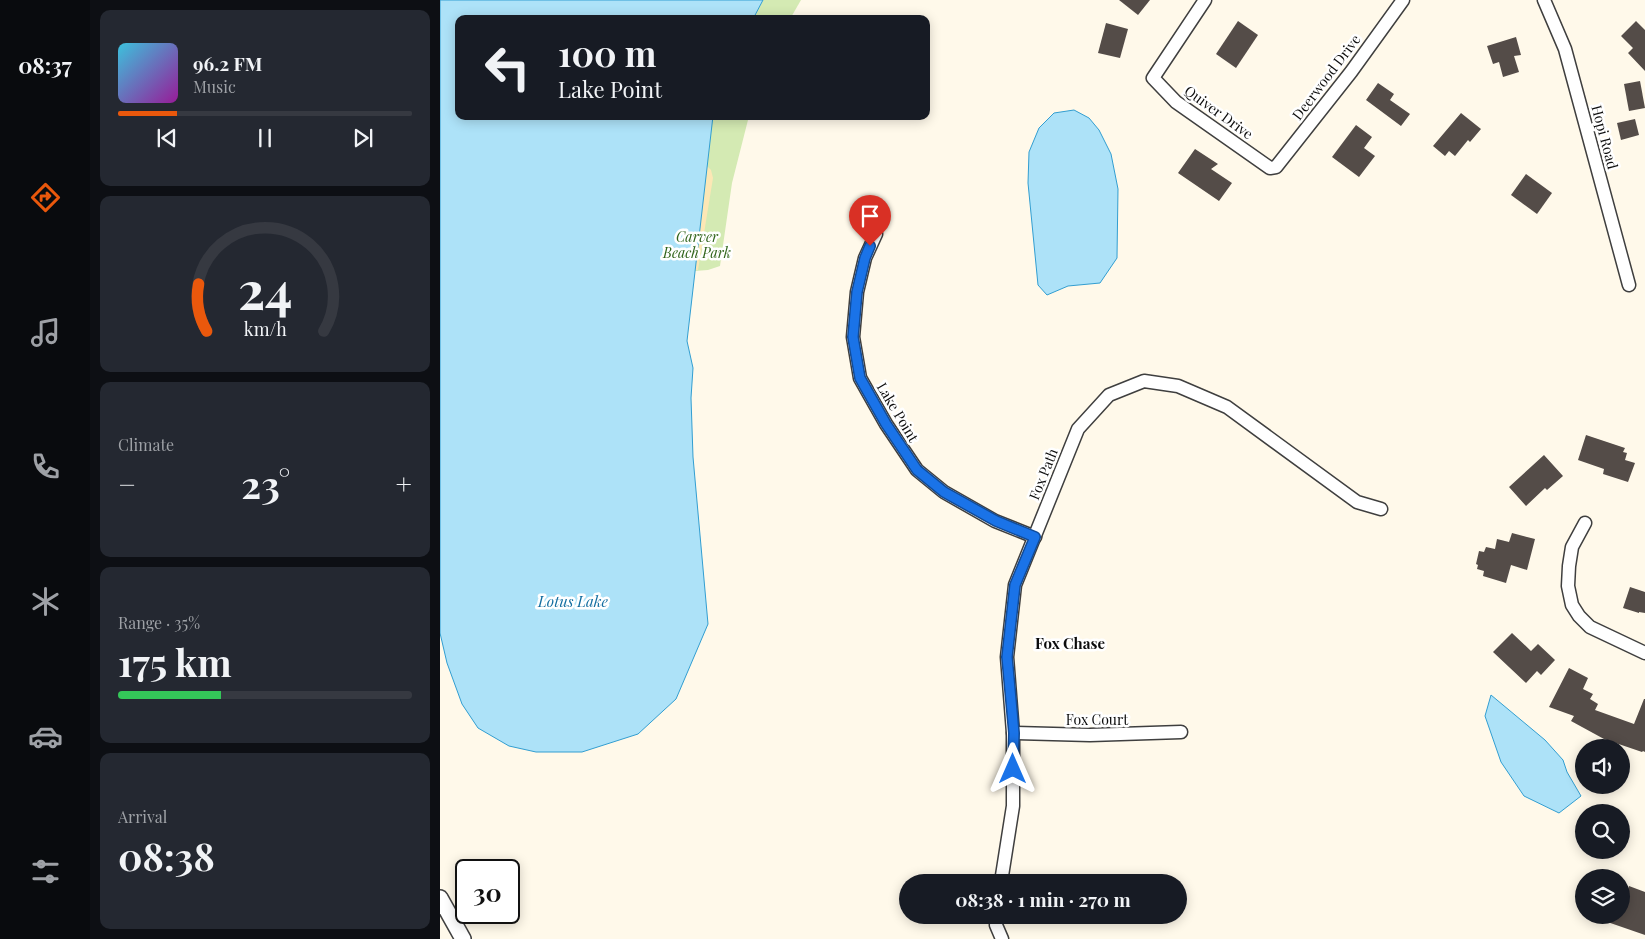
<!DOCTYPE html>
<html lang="en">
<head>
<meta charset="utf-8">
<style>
	:root { --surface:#171b24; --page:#242831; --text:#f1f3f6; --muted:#9ea1a6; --line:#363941; --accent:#ea580c }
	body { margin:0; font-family:"Playfair Display",serif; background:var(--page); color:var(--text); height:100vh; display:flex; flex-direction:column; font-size:19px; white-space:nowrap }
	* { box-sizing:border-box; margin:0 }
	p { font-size:16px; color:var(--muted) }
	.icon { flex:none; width:28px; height:28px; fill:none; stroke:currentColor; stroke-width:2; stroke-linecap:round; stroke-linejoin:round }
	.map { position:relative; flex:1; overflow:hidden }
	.details { display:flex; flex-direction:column; gap:10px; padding:10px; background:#0d0f14; width:350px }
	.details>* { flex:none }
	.hud { position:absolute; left:15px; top:15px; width:475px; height:105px; border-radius:10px; box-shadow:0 2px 12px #0003; background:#171b24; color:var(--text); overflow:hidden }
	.tools { position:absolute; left:1135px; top:739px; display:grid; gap:10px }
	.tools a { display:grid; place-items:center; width:55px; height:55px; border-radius:50%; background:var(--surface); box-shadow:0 2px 12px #0003; font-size:25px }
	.speed { position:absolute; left:15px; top:859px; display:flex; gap:10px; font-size:25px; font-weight:700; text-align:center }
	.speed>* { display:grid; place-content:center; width:65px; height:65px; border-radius:50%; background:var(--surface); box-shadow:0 2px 12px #0003; line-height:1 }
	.speed .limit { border:2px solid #111; border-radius:8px; background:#fff; color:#111 }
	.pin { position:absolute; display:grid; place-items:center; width:42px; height:42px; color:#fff; margin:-51px -21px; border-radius:50% 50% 50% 0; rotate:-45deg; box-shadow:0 0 5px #0007 }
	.pin .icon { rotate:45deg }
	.me { position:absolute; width:55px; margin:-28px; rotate:0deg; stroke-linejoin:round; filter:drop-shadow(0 0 4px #0008) }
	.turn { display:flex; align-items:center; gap:18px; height:105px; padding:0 20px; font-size:22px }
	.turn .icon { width:65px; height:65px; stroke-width:2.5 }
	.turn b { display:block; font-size:35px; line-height:42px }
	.big { font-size:38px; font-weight:700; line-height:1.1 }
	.details .card { flex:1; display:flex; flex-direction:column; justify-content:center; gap:8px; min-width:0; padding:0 18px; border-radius:10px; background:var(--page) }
	.details .dial { align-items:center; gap:0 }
	.dial svg { height:130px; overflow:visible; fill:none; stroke:var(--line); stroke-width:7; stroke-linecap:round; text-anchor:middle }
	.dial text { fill:var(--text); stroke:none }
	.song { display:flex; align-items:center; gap:15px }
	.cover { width:60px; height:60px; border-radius:8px; background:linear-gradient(135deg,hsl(190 70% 55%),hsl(300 70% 35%)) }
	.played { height:5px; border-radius:2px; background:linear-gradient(90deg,var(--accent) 20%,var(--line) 20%) }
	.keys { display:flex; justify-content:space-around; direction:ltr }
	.heat { display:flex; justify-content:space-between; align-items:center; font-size:28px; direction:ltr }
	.charge { height:8px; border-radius:4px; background:linear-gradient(90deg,#34c759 35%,var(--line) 0) }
	.trip { position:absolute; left:459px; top:874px; width:288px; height:50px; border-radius:25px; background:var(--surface); box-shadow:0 2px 12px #0003; font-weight:700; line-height:50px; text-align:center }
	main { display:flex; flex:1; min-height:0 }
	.menu { display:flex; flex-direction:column; width:90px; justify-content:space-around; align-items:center; background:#090b0e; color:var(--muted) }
	.menu .icon { width:35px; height:35px }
	.menu .selected { color:var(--accent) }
	.menu b { font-size:22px; color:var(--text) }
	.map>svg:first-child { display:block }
	.green { fill:#d4eab3 }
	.sand { fill:#fce7b5 }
	.water { fill:#ade2f8; stroke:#329ed1 }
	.building { fill:#544c48 }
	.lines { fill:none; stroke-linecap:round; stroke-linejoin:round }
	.minor-casing { stroke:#3f3f3f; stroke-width:15 }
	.tertiary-casing { stroke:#3f3f3f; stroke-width:18 }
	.minor { stroke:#fff; stroke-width:12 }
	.tertiary { stroke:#fff; stroke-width:15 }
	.route-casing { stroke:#114b97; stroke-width:12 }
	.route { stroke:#1a73e8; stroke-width:9 }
	.labels { text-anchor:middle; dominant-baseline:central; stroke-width:5; stroke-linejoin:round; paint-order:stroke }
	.street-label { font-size:14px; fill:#0c0c0c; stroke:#fff }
	.park-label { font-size:14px; font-style:italic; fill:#30641b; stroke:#fff }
	.water-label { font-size:15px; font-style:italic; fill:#126da0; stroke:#fff }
	.neighbourhood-label { font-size:15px; font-weight:bold; fill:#0c0c0c; stroke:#fff }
</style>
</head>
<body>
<main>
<nav class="menu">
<b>08:37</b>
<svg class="icon selected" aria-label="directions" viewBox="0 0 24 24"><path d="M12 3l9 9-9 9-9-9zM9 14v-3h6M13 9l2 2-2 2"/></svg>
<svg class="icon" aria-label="music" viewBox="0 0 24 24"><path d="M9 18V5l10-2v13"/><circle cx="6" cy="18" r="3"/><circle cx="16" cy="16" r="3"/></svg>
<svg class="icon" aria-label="phone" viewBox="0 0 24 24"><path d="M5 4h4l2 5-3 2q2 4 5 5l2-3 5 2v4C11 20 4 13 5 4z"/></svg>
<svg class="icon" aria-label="climate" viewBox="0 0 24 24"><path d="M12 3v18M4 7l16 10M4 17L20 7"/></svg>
<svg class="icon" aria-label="car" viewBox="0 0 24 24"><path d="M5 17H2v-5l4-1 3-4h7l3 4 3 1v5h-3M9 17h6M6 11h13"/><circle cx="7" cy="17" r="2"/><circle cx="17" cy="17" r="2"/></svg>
<svg class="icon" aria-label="filters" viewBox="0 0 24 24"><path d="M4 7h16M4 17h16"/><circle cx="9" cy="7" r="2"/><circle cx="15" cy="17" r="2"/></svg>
</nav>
<section class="details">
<div class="card">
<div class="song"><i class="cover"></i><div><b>96.2 FM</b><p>Music</p></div></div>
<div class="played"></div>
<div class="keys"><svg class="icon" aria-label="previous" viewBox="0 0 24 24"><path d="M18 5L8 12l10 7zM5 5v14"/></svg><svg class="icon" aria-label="pause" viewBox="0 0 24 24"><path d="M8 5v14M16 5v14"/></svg><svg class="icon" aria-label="next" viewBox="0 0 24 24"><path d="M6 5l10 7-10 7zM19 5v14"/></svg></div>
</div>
<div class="card dial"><svg viewBox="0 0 100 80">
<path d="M14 69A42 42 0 1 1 86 69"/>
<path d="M14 69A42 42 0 0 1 9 40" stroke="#ea580c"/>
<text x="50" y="56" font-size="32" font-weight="700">24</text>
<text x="50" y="72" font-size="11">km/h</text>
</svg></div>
<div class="card"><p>Climate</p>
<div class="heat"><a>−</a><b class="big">23°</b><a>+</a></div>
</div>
<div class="card"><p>Range · 35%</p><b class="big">175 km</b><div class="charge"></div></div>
<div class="card"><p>Arrival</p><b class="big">08:38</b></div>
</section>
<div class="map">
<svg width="1205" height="939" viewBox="0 0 1205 939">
	<rect width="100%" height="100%" fill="#fff9ea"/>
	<g class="green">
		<path d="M323,0H361L350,19H313Z"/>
		<path d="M266,116H309L292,183L280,266L268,270L241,272Z"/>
	</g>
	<path class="sand" d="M261,160L271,170L273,178L258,270L241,272Z"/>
	<g class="water">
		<path d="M0,0H323L313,19H19V116H273L247,341L253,368L251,398L253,457L268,624L236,699L198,734L142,752H96L69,746L38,728L22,704L7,663L0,633Z"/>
		<path d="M634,110L649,118L659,130L671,154L678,189L677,258L660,283L628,286L607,295L598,285L588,183L589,152L599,128L614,113Z"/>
		<path d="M1051,695L1105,740L1123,760L1127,772L1141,796L1119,813L1084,796L1061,762L1045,716Z"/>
	</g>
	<g class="building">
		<path d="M679,0H710L698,15Z"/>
		<path d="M798,21L818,35L796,68L776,54Z"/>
		<path d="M1196,21L1205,30V71L1188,53L1193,48L1181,36Z"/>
		<path d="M666,23L688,29L680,58L658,53Z"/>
		<path d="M1076,37L1081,55L1074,56L1079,72L1063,77L1059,62L1053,64L1047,46Z"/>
		<path d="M1200,81L1205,108L1189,111L1184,84Z"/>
		<path d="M938,83L954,94L950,100L970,114L961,126L926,100Z"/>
		<path d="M1021,113L1041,129L1030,142L1028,140L1015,156L1009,151L1005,156L993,146Z"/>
		<path d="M1195,119L1199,135L1181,140L1177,123Z"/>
		<path d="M916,125L932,137L924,148L935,156L919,177L892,157Z"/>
		<path d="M755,149L778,164L771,169L792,183L779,201L738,173Z"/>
		<path d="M1086,174L1112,193L1097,214L1071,195Z"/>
		<path d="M1146,435L1185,448L1183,452L1187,453L1185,460L1195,463L1188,482L1163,474L1164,469L1138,460Z"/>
		<path d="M1104,455L1123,476L1107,490L1105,488L1086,506L1069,487Z"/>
		<path d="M1072,533L1095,539L1087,570L1071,565L1066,583L1043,576L1044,571L1037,569L1038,565L1036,564L1039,551L1044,552L1046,547L1055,549L1057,539L1069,542Z"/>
		<path d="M1190,587L1205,592V613L1199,612V613L1183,608Z"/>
		<path d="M1072,633L1091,651L1098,644L1115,660L1101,675L1097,671L1086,683L1053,652Z"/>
		<path d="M1129,668L1148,678L1143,689L1153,694L1150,699L1158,704L1155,710L1194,724L1204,699H1205V752L1203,751L1202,752L1164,739L1131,721L1134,716L1109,707Z"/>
		<path d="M1189,886L1205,892V935L1153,917V915H1181V896L1185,897Z"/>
	</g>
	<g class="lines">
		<defs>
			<g id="minor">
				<path d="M765,0L713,78L736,102L830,168L836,167L911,72L963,0"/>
				<path d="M1104,0L1125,49L1189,285"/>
				<path d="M436,234L425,258L417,292L413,337L420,378L446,424L477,470L504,492L555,521L595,537"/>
				<path d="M1145,523L1132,547L1129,566L1128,586L1132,605L1139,616L1150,627L1205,653"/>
				<path d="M573,733L650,735L741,732"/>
				<path d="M561,882L573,806V733L567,657L575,585L638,429L669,395L704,381L738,386L787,407L917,502L941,509"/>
				<path d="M557,915L556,925L562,939"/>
			</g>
			<path id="tertiary" d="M0,898L23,939"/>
		</defs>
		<use href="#minor" class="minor-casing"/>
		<use href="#tertiary" class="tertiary-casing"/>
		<use href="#minor" class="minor"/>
		<use href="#tertiary" class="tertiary"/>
	</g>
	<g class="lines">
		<defs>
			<path id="route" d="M430,246L425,258L417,292L413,337L420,378L446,424L477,470L504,492L556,521L595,537L575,585L567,657L574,733L573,769"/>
		</defs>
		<use href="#route" class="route-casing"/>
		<use href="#route" class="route"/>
	</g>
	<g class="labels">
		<g class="street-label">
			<text transform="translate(886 77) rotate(-53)">Deerwood Drive</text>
			<text transform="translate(779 112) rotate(36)">Quiver Drive</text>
			<text transform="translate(1165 137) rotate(75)">Hopi Road</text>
			<text transform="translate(458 412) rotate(59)">Lake Point</text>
			<text transform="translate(603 474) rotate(-68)">Fox Path</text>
			<text x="657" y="719">Fox Court</text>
		</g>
		<g class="park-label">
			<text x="257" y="236">Carver<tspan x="257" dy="16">Beach Park</tspan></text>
		</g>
		<g class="water-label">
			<text x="133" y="601">Lotus Lake</text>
		</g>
		<g class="neighbourhood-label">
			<text x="630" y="643">Fox Chase</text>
		</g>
	</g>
</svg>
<div class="tools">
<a><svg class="icon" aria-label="sound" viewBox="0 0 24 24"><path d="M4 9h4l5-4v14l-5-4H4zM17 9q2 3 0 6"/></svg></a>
<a><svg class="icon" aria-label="search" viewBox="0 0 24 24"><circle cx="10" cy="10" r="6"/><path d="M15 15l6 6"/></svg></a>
<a><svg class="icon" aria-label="layers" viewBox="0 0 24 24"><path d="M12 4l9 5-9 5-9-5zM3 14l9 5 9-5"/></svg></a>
</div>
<div class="speed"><div class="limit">30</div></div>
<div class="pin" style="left:430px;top:246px;background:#d93025"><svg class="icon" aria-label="arrive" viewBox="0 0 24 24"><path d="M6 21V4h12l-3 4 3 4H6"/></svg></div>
<svg class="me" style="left:573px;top:769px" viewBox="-20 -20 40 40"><path d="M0-17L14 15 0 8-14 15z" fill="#1a73e8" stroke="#fff" stroke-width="4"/></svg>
<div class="trip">08:38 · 1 min · 270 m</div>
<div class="hud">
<div class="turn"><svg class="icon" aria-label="left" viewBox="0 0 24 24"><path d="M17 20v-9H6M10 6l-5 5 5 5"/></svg><div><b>100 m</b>Lake Point</div></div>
</div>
</div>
</main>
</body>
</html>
